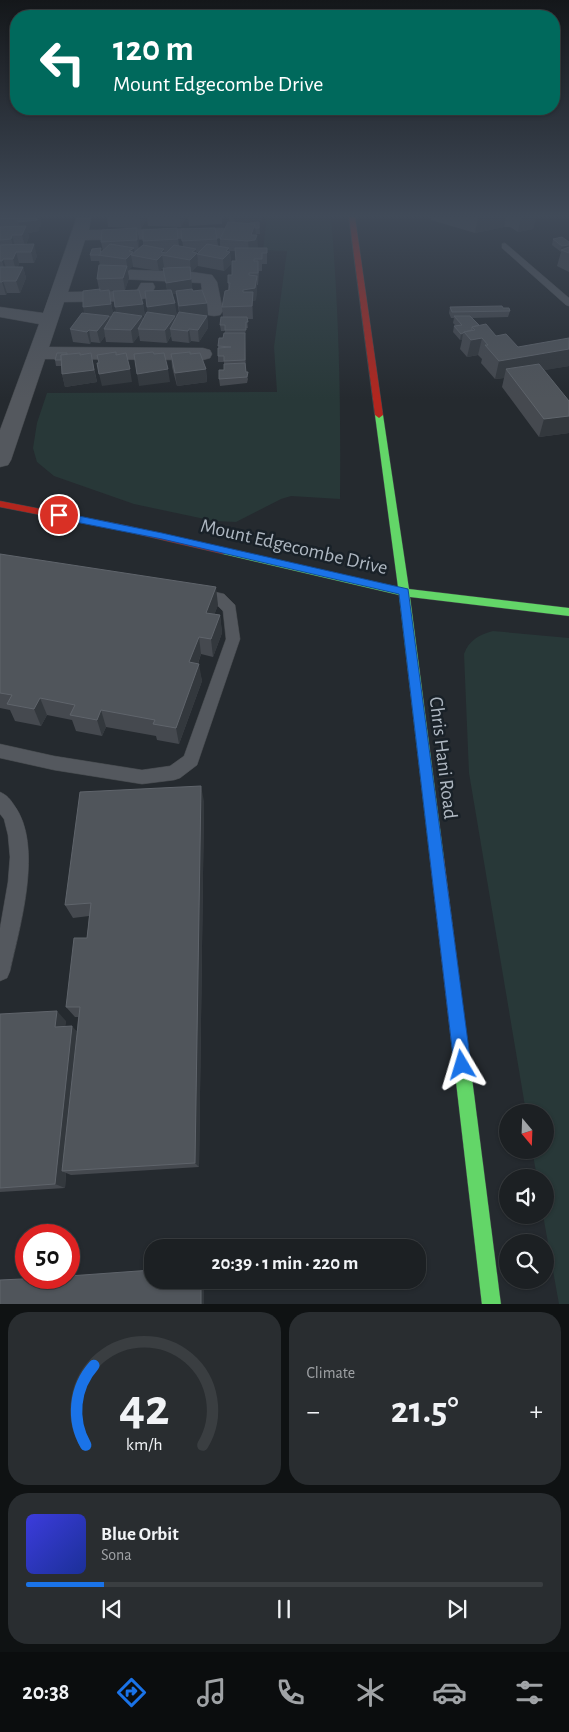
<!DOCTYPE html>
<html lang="en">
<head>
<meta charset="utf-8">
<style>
	:root { --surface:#1c2023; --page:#292d30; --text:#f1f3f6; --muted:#a0a3a6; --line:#3a3e41; --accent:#1a73e8 }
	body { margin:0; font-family:"Alegreya Sans",sans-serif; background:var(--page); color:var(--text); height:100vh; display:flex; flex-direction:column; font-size:19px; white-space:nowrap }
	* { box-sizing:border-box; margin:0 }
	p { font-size:16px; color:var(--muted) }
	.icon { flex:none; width:28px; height:28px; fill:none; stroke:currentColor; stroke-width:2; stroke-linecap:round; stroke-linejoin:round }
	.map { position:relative; height:1304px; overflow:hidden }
	.panel { display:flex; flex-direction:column; gap:8px; padding:8px; background:#0f1213; flex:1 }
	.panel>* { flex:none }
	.banner { position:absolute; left:10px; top:10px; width:550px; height:105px; border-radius:20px; box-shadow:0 1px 4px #0004,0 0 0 1px var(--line); background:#00695c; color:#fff; overflow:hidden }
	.needle { width:32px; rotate:161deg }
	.controls { position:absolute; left:499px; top:1104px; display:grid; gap:10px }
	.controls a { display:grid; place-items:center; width:55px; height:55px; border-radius:50%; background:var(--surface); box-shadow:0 1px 4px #0004,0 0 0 1px var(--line); font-size:25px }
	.speed { position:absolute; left:15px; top:1224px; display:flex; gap:10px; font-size:25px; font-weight:700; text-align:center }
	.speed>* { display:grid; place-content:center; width:65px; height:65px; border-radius:50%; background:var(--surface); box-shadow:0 1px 4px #0004,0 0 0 1px var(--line); line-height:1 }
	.speed .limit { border:8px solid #d22; background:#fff; color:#111 }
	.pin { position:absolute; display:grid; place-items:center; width:42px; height:42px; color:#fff; margin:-21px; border:2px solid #fff; border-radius:50%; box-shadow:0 1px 5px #0007 }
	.me { position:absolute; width:55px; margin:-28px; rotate:353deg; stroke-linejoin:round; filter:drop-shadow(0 0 4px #0008) }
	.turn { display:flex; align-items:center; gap:18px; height:105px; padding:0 20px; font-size:22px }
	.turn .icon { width:65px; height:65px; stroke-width:2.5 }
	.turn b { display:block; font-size:35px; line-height:42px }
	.big { font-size:38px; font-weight:700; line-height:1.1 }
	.panel .card { flex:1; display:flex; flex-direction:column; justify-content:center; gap:8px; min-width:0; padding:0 18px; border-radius:20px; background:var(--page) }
	.panel .dial { align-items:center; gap:0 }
	.dial svg { height:130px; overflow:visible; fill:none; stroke:var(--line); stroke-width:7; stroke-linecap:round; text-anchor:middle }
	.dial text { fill:var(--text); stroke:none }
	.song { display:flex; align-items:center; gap:15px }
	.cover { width:60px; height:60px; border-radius:8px; background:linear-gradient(135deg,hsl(240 70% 55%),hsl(230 70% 35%)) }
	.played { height:5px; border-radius:2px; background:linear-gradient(90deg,var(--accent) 15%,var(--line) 15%) }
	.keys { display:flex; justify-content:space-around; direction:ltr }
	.heat { display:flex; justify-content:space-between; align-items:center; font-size:28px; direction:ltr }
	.panel .tiles { flex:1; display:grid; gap:8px; grid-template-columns:1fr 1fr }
	.card:last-child { grid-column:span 2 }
	.trip { position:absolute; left:144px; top:1239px; width:282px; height:50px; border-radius:20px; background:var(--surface); box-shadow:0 1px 4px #0004,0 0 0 1px var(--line); font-weight:700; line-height:50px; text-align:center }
	.tab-bar { display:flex; height:80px; justify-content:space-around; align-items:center; background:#0b0d0e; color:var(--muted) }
	.tab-bar .icon { width:35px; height:35px }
	.tab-bar .current { color:var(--accent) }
	.tab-bar b { font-size:22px; color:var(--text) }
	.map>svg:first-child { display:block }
	.green { fill:#283838 }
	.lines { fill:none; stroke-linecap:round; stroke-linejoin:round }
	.lane-casing { stroke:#42464a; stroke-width:1 }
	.street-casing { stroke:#42464a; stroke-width:1 }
	.fast-casing { stroke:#42464a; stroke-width:1 }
	.slow-casing { stroke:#42464a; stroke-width:1 }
	.jam-casing { stroke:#42464a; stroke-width:1 }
	.lane { fill:#54585e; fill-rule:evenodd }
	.street { fill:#54585e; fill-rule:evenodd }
	.fast { fill:#63d668; fill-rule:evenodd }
	.slow { fill:#ff974d; fill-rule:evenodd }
	.jam { fill:#b3261e; fill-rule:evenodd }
	.wall { fill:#45494f; fill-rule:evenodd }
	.shaded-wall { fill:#33383d }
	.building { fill:#50555b; stroke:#5f646b }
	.route { fill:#1a73e8; stroke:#114b97 }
	.labels { text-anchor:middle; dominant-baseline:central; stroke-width:5; stroke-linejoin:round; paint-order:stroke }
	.street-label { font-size:20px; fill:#aeb7c1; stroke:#192128 }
</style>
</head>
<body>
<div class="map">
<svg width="569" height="1305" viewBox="0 0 569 1305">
	<rect width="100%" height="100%" fill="#252a2f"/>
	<g class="green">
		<path d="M267,217H331C339,311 341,404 340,499L291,496L281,499L236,522L214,521L134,504L54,476L37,462L33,448L37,423L47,393L277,392L274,347L287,251L263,250Z"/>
		<path d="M493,631L569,638V1304H559L543,1215H545V1178L537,1177L532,1150H545V1112H526L469,773L464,654C469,640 479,635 493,631Z"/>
	</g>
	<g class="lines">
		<defs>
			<g id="lane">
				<path d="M505,243L569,298V306L566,305L502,248V244Z"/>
				<path d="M198,588L224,594L235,605L240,639L197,765L180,778L174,780L142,784L54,770L0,758V744L54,756L142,770L170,766L184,756L226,639L223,611L214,602L193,597L191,593L193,589Z"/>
				<path d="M0,792C7,795 10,799 14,805C44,845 20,926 10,971L7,978L0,981V928L8,882L10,857L8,835L4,819L0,814Z"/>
			</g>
			<g id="street">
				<path d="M77,217H91L89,230L223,228L228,230L231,233L228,236L223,238L85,240L68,292L133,291L137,290L141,283H153L155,287L150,297L135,301L64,302L49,347L203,348L210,350L212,354L210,358L203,360L45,359L11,460L8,465L0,467V430L39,324L0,317V307L43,313Z"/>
				<path d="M108,269L192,272L212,275L217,282L223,311L220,315L214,316L208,315L205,311L201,283L102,278L100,274L102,270Z"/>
			</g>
			<g id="fast">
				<path d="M379,412L383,415L409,589L569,608V616L410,597L444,859L442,864L437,865L432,864L430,859L399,595L223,554L218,551L223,548L398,587L375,415Z"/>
				<path d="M459,1031L465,1033L467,1039L501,1305H482L451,1039L453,1033Z"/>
			</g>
			<path id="slow" d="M437,853L442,854L444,859L467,1039L465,1045L459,1047L453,1045L451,1039L430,859L432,854Z"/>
			<g id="jam">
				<path d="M349,217H355L383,415L379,418L375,415Z"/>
				<path d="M0,501L128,526L223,548L228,551L223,554L128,532L0,507Z"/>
			</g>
		</defs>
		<use href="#lane" class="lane-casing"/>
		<use href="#street" class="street-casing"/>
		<use href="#fast" class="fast-casing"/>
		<use href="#slow" class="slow-casing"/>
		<use href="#jam" class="jam-casing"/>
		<use href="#lane" class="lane"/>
		<use href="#street" class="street"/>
		<use href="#fast" class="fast"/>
		<use href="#slow" class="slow"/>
		<use href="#jam" class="jam"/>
	</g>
	<g class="wall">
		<path d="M0,217H40L41,227H39V231L28,233L29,237L26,245L37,256L34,263H19L18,267H23L26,278L20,293H7L6,295H0Z"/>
		<path d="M107,217H147V218L141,229H137L139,240V248L143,245V241L177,228L179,246L183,247L181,229L217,239L218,246L220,247V239L231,223L228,217H262V220L259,221L260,234H256V235H257V248H267V264H262V271H259L258,285H257L256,300L253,301V319H247L248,328H246L245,336L246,372L248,379L247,383L220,386L219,379L224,370V362H218V348L219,338H223L225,333V331H221L220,325L223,317L222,307L228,290V283L232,275L236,261V251H229V252H230L231,264L224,271L198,266L197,254L199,252H196L198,265L191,272L192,290L208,315L207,316L208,328L199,342L191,341L189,343L172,341L171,336L167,343L140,341L139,335L133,343L106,342L105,336L100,343L91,342L90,344L73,342L70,329L84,313L99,289L97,279L100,265L99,261H91L90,255L103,251L101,242L132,228L108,227ZM133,266V267L159,271L164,267L169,268H163L167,290L148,312L143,320L142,316H145L143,304L113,314L109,291L125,290L129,278L127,270ZM172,294H176L179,313L175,320V316H177Z"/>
		<path d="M147,217H186L181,227L148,226Z"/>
		<path d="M188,217H222V224L189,226Z"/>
		<path d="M431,217H536L533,229L518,232L510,227H504L475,233L431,220Z"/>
		<path d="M553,239L569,242V272L557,266L561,252L552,245Z"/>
		<path d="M450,307L503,308L510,311L508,317L472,318L479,325L496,336L518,347L569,366L543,370L569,401V433L539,437L502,387L504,378L495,379L481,363L482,359L478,355L467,357L460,349L462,340H460L453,332L454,326H456L453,323L454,318H451L449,313Z"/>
		<path d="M91,353L97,382L65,387L62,374V366H56L55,360L68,354L80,355Z"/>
		<path d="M171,354H190L206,369L207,382L177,386L172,367Z"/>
		<path d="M0,554L218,605L214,615H220L222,633L213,657L201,654L198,664L202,681L179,744L157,740L156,736L106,727L102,736L76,731L72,720L47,715L41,726L15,721L10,710L0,708Z"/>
		<path d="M204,801L199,1167L71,1175L66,1173L65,1188L0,1192V1014L66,1021L65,1026L77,1031L78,1017H75L66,1007L87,938L89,916L73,918L65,905Z"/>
	</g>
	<g class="shaded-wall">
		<path d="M36,217H40L41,227H39V231L28,233L29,237L25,246L18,222Z"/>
		<path d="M140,217H147V218L141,229Z"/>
		<path d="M180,217H186L181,227Z"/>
		<path d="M234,217H262V220L259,221V226L255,227L256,236L257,235L258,247L255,252H249L248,241L235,229Z"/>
		<path d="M478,217H506L504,227L475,233Z"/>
		<path d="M521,217H536L533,229L518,232Z"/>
		<path d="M137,228L139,240V251L137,240Z"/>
		<path d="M12,235L15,247L14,250L11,239Z"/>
		<path d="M34,244L37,256L34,263L31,252Z"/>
		<path d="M569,245V251L561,250L560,252L562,246Z"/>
		<path d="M134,248L135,256L131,255L133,266L128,271L126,259L129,251Z"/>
		<path d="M229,248V253L230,252L231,264L224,271L223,259L226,251Z"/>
		<path d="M164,249L165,256L162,255L164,267L159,271L157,260L161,252Z"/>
		<path d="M196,249L198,265L191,272L190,260L192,252Z"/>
		<path d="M16,252L19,263L16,271L13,259Z"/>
		<path d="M3,259L7,271L6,273L2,261Z"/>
		<path d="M127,266L129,278L125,290L123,278Z"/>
		<path d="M23,267L26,278L20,293L16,281Z"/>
		<path d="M257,276V288L256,300L253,301V319L252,306L243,304V290Z"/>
		<path d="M191,279L193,291L168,295L166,283Z"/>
		<path d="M3,281L7,293L6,295L2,282Z"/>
		<path d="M175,303L177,316H175L176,328L170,329L171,335L167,343L165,330L148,319L147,307Z"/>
		<path d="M207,303L208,315L180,319L179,306Z"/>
		<path d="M111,304L114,316H109L111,328L104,329L105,336L100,343L97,331L85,319L83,307Z"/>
		<path d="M143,304L145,316H142L144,328L138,329L139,335L133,343L131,330L117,319L115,307Z"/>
		<path d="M207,316L208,328L199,342L198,330Z"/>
		<path d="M189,329L191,341L189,343L188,331Z"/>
		<path d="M89,330L91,342L90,344L87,332Z"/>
		<path d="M463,333L462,340H460L461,334Z"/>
		<path d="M482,338L478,355L467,357L471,340Z"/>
		<path d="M569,349V366L512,376L506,369L504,378L495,379L499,361Z"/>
		<path d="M130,369L132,382L102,386L99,374Z"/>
		<path d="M168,369L170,382L139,386L137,374Z"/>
		<path d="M206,369L207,382L177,386L175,373Z"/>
		<path d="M94,370L97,382L65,387L62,374Z"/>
		<path d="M569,416V433L539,437L544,419Z"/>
		<path d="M216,587L218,605L208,631L206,613Z"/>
		<path d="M220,615L222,633L213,657L211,639Z"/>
		<path d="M199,637L201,654L192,680L189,662Z"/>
		<path d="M199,664L202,681L179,744L176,728Z"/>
		<path d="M40,698L47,715L41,726L34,709Z"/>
		<path d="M101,710L106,727L102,736L97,720Z"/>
		<path d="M201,786L204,801L199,1167L195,1163Z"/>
		<path d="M57,1011L66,1021L64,1036L55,1027Z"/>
		<path d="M72,1026L80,1035L62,1171L66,1173L65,1188L55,1184Z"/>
		<rect x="201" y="1280" width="3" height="25"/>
	</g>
	<g class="building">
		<path d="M0,217H36L37,220L18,222L17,218L0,219Z"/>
		<path d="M228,222L255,224L251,235H257L255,240L248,241L220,239Z"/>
		<path d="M259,222V228H255V224H250V223Z"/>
		<path d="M26,226L22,235H12L11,239L0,240V227Z"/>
		<path d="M137,228V240L101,242L102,230Z"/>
		<path d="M177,228L178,239L143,241V230Z"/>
		<path d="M215,228L217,239L182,241L181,229Z"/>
		<path d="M562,237L569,242V245L562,246L553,239Z"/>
		<path d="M34,244L31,252H16L13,259H3L2,261H0V245Z"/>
		<path d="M110,244L134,248L129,251L133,252L126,259L98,255Z"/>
		<path d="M207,244L229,248L226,251L230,252L223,259L197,254Z"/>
		<path d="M143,245L164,249L161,252L166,253L174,245L196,249L192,252L197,253L190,260L162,255L157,260L131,255Z"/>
		<path d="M569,247V253L561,250Z"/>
		<path d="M101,248L100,255H90L92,249Z"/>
		<path d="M235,248H267V253H262V259H254V261H258V273H249V275L257,276L255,288L243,290V292H253L252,306L222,307L225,291L229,290L230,283H228V275H232V261H236Z"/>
		<path d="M99,265L127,266L123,278L97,279Z"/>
		<path d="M0,267H23L16,281H3L2,282H0Z"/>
		<path d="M190,267L191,279L166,283L163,268Z"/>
		<path d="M100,289V291L109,290L111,304L83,307V291Z"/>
		<path d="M192,289L193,291L202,290L207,303L179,306L176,291Z"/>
		<path d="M139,290L143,304L115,307L113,291Z"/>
		<path d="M171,290L175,303L147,307L145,291Z"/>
		<path d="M502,306L503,308H509L510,311L452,312L450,307Z"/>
		<path d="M114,312L142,316L131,330L104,329Z"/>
		<path d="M147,312L175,316L165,330L138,329Z"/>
		<path d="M179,312L207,316L198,330L189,329L188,331L170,329Z"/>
		<path d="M82,313L109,316L97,331L89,330L87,332L70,329Z"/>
		<path d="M454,316H470L479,325L472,327V330L464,332L463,333L461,334L454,326L462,325Z"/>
		<path d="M221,317H247L248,322H246V330H225V325H220Z"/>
		<path d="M486,324L496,336L506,334L518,347L569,338V349L499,361L485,345H488L482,338L471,340L464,332L475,330L472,327Z"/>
		<path d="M224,333H245V360L224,361V356H218V348L231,347L218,346L219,338H223Z"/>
		<path d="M116,352V355L126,353L130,369L99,374L97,363H99L97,355Z"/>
		<path d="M153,352L154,354L164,353L168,369L137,374L134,354Z"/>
		<path d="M190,352V354L200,353L206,369L175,373L171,354Z"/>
		<path d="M57,353H67V354L61,355V360H55Z"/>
		<path d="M80,353V355L91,353L94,370L62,374L61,355Z"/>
		<path d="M245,363L246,372H248L247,377L219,379V370H224V364Z"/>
		<path d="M539,364L569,401V416L544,419L506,369Z"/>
		<path d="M0,554L216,587L206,613L220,615L211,639L199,637L189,662L199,664L176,728L153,724L155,720L101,710L97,720L70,715L75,705L40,698L34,709L7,704L12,695L0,693Z"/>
		<path d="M201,786L195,1163L62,1171L80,1007H66L74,938H87L91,903L65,905L80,792Z"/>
		<path d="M57,1011L55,1027L72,1026L55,1184L0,1188V1014Z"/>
		<path d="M152,1270V1280H201V1305H0V1280L43,1278H69V1276Z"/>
	</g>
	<linearGradient id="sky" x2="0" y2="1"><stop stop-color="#14171a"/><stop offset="0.54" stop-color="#404a58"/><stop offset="1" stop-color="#404a58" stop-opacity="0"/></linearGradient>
	<rect width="569" height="399" fill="url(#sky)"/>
	<path class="route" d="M59,512L162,533L408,589L471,1065L468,1070L462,1073L457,1070L454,1065L399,594L162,539L55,518V513Z"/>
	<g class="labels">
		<g class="street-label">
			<text transform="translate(294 547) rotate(13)">Mount Edgecombe Drive</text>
			<text transform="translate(443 758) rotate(83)">Chris Hani Road</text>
		</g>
	</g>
</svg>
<div class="controls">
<a><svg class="needle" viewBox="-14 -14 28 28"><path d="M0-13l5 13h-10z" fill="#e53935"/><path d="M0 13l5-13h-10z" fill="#a0a3a6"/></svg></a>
<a><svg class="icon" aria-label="sound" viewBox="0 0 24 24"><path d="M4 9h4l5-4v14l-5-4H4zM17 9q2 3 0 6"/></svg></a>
<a><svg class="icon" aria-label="search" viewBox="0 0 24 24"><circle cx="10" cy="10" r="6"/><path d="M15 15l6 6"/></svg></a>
</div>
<div class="speed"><div class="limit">50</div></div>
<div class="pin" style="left:59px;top:515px;background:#d93025"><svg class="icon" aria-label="arrive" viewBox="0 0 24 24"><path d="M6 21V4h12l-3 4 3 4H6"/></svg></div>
<svg class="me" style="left:462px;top:1065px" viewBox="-20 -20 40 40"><path d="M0-17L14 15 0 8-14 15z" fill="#1a73e8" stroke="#fff" stroke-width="4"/></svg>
<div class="trip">20:39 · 1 min · 220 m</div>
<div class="banner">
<div class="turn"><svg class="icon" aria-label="left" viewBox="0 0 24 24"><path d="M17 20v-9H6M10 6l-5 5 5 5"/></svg><div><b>120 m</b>Mount Edgecombe Drive</div></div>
</div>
</div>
<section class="panel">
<div class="tiles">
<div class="card dial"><svg viewBox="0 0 100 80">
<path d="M14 69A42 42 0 1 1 86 69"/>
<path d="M14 69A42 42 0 0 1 19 20" stroke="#1a73e8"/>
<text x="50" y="56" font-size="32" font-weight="700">42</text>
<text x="50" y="72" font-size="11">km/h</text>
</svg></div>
<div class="card"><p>Climate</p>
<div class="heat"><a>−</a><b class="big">21.5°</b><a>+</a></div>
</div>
<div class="card">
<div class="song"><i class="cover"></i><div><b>Blue Orbit</b><p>Sona</p></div></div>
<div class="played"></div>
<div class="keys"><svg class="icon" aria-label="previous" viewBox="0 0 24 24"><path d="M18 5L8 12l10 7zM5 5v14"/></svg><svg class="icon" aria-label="pause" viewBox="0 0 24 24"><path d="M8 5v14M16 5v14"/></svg><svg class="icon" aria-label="next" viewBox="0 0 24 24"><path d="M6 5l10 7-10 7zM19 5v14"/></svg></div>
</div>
</div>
</section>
<nav class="tab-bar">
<b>20:38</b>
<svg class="icon current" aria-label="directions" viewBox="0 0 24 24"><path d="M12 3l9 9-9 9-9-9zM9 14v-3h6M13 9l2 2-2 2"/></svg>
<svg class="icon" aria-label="music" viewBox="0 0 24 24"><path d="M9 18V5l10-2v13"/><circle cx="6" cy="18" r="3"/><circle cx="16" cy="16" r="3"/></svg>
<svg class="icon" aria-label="phone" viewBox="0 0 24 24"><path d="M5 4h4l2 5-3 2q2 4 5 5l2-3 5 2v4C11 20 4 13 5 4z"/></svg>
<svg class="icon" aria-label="climate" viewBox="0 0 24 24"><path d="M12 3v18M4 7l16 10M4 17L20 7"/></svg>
<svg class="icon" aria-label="car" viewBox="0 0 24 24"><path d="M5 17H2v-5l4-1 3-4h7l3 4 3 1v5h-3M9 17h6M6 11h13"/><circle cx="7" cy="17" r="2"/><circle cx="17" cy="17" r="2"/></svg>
<svg class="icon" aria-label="filters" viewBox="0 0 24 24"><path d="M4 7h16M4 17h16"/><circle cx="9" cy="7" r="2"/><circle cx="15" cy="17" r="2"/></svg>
</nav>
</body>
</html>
